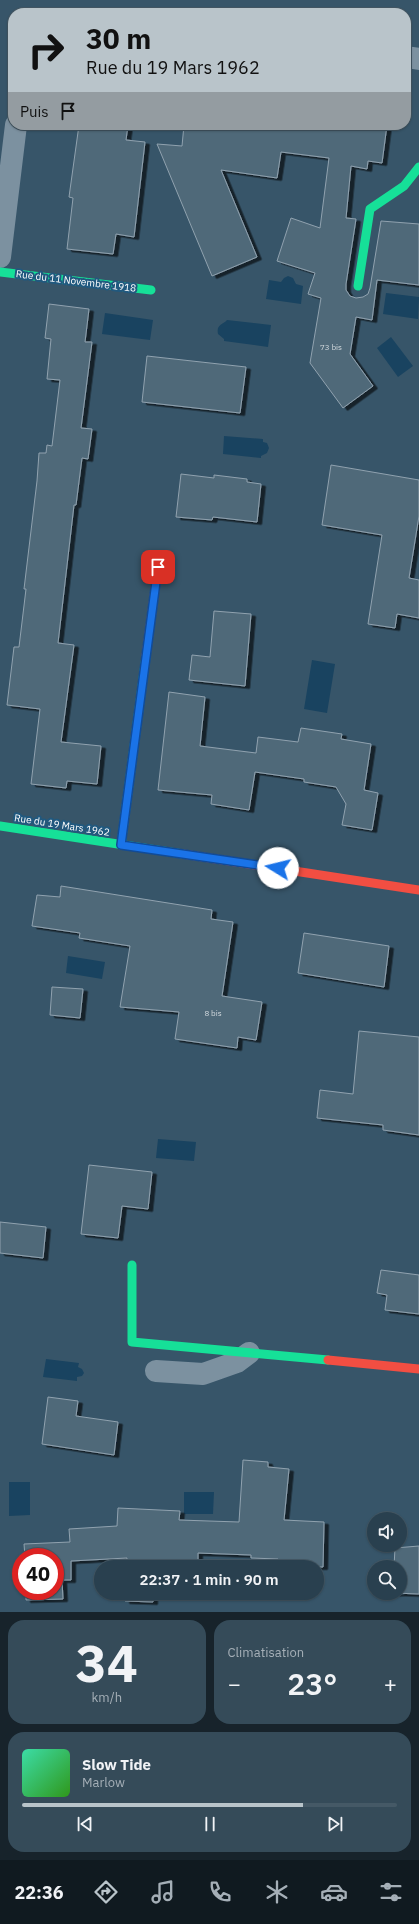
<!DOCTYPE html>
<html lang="fr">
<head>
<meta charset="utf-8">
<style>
	:root { --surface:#29404f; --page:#354b59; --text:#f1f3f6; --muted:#a5afb7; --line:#455966; --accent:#b9c4ca }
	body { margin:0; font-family:"IBM Plex Sans",sans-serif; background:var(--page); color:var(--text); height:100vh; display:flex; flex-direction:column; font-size:15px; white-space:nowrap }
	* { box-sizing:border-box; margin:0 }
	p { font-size:13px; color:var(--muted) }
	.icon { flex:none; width:22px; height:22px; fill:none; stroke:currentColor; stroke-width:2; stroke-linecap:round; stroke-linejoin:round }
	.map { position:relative; height:1612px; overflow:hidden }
	.details { display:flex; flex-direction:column; gap:8px; padding:8px; background:#17232b; flex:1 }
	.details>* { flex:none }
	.hud { position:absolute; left:8px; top:8px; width:403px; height:122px; border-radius:16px; box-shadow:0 1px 3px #0004,0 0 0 1px var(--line); background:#b9c4ca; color:#111; overflow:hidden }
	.controls { position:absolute; left:367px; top:1512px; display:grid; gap:8px }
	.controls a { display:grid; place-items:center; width:40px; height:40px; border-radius:50%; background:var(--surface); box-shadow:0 1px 3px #0004,0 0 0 1px var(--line); font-size:20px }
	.speed { position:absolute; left:12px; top:1548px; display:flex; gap:8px; font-size:20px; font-weight:700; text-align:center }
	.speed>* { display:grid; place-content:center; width:52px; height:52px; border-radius:50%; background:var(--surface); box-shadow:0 1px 3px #0004,0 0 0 1px var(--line); line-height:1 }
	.speed .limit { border:6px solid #d22; background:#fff; color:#111 }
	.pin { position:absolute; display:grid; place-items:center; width:34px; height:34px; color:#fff; margin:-17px; border-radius:8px; box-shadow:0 2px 6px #0006 }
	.me { position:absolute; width:44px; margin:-22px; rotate:279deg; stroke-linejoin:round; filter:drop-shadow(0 0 3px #0008) }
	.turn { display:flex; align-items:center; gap:14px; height:84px; padding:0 12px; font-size:18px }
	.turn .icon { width:52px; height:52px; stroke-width:2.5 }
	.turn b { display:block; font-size:28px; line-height:34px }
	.then { display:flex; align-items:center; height:38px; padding:0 12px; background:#0003; gap:8px; font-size:15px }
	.big { font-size:30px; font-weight:600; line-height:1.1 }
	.details .tile { flex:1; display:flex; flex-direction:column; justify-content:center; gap:6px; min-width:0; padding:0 14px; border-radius:16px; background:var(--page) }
	.details .dial { align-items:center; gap:0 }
	.dial b { font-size:52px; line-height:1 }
	.song { display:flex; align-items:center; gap:12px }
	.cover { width:48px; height:48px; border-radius:6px; background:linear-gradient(135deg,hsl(160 70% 55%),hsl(110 70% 35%)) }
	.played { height:4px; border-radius:2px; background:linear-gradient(90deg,var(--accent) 75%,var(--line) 75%) }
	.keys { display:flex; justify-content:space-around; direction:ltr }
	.heat { display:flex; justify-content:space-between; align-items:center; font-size:22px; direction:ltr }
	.details .tiles { flex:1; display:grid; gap:8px; grid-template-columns:1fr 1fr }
	.tile:last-child { grid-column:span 2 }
	.trip { position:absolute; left:94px; top:1560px; width:230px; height:40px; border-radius:20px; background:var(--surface); box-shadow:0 1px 3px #0004,0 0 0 1px var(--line); font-weight:600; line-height:40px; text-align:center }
	.dock { display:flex; height:64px; justify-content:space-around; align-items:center; background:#101a20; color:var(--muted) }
	.dock .icon { width:28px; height:28px }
	.dock .on { color:var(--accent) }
	.dock b { font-size:18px; color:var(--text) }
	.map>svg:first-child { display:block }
	.water { fill:#194360 }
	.building { fill:#506979; stroke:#90a2af; filter:url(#shadow) }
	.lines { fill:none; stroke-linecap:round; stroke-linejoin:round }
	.street { stroke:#7c91a0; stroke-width:22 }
	.fast { stroke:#16e098; stroke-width:9 }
	.jam { stroke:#f24e42; stroke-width:9 }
	.route-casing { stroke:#114b97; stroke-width:10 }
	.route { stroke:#1a73e8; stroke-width:7 }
	.labels { text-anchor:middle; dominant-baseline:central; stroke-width:4; stroke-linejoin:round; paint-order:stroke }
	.number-label { font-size:8px; fill:#d3dade }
	.street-label { font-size:10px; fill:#fff; stroke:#21597f }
</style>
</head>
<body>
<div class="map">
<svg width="419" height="1612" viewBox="0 0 419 1612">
	<defs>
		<filter id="shadow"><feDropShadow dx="4.5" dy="2.5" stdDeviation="0" flood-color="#0009"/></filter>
	</defs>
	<rect width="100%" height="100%" fill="#375569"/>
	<g class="water">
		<path d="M288,276L293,278L296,284L303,286L301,304L266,299L269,280L281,282L284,278Z"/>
		<path d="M386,293L419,297L418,319L383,314Z"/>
		<path d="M105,313L153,320L150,340L102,334Z"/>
		<path d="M227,320L271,325L268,347L224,341V339L218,334C216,324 223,325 227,320Z"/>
		<path d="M391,337L413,366L398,377L377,348Z"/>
		<path d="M224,436L263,439V442L267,443L269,448L267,453L261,456V458L223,454Z"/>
		<path d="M312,660L335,664L327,713L304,709Z"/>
		<path d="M68,956L105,962L102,979L66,973Z"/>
		<path d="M158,1139L196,1142L194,1161L156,1158Z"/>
		<path d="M46,1359L79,1363L78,1367L82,1369L84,1373L82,1376L77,1377V1381L43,1377Z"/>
		<path d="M9,1482H30V1515L9,1516Z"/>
		<path d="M184,1492H214L213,1514H184Z"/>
	</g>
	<g class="building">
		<path d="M79,125H128L126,140L145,142L134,237L116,234L113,254L67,249L73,198L69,197Z"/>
		<path d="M184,125H387L382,163L368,161L367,169L351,166L346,218L356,219L346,284V290L350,296L356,298L363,297L368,294L370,288L381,221L419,224V285L377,280L372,320L356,317L350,354L373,386L343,408L310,363L321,298L308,294L315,273L277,261L291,218L320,228L329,158L281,152L277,178L221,170L257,257L212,276L157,144L182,146Z"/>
		<path d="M49,304L89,309L85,342H92L81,428L92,429L88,459L82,458L76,505H74L58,643L74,645L61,742L101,746L97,784L67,781L66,788L31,784L40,709L7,705L14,647H19L26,589H24L37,481L39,453H46L47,445L52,446L60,380L47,379L51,339L45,338Z"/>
		<path d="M147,356L246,367L240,413L142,402Z"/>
		<path d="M331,465L419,480V516L409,578L419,580V618L397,614L395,628L368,624L382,535L322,525Z"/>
		<path d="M181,474L214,478V475L247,479V482L261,484L257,522L213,517L212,520L176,517Z"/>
		<path d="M214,611L251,614L245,686L189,680L192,655L210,657Z"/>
		<path d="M169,692L205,697L200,746L256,753L258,737L298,742L301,728L342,734L341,739L371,744L364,790L378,793L372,830L342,825L346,804L336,787L304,782V779L255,772L249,810L211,804L212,795L158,790Z"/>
		<path d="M61,886L212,910L211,919L233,922L222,996L262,1002L256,1040L238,1037L237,1048L175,1039L179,1012L120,1007L130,946L79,938L80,933L32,926L37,895L60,897Z"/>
		<path d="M304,933L389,946L384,987L298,973Z"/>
		<path d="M52,987L83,989L80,1018L50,1015Z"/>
		<path d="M359,1031L419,1037V1135L383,1130V1125L317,1118L320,1090L353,1094Z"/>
		<path d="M89,1165L152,1172L148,1209L122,1206L118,1238L81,1234Z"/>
		<path d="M0,1222L46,1227L43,1258L0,1253Z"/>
		<path d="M381,1270L419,1275V1314L385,1310L387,1295L377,1293Z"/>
		<path d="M48,1397L78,1401L76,1416L118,1422L114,1455L42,1444Z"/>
		<path d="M243,1460L268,1462V1467L289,1469L284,1520L324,1522L323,1567H285V1564H278V1559L251,1558V1555L198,1553V1567H126L127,1558L71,1561V1580H62L63,1599L26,1600V1591H55V1557H25L24,1544L70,1542L69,1529L117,1526L118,1508L180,1511L179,1520L239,1522Z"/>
		<path d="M419,1546V1594L394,1593H400V1567H394L395,1548Z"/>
		<path d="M126,1593H153V1602L125,1601Z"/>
	</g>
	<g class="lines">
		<g class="street">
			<path d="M406,57L419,59"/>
			<path d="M0,257L16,125"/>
			<path d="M156,1371L203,1374L237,1362L249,1353"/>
		</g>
		<g class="fast">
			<path d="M0,272L151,290"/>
			<path d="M358,286L370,209L404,186L419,167"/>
			<path d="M0,826L183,854"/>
			<path d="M121,845L146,656"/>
			<path d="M132,1265V1342L328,1360"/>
		</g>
		<g class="jam">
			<path d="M146,656L158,567"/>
			<path d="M183,854L419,890"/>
			<path d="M328,1360L419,1369"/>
		</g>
	</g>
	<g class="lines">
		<defs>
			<path id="route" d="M158,567L121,845L278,868"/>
		</defs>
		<use href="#route" class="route-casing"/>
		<use href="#route" class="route"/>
	</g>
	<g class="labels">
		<g class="number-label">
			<text x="331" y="347">73 bis</text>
			<text x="213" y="1013">8 bis</text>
		</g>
		<g class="street-label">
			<text transform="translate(76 281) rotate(7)">Rue du 11 Novembre 1918</text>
			<text transform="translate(62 825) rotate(9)">Rue du 19 Mars 1962</text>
		</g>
	</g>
</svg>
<div class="controls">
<a><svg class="icon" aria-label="sound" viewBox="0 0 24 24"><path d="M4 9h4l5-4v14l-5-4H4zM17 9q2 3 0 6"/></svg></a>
<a><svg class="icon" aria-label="search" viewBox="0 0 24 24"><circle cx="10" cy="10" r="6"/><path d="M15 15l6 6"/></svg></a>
</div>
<div class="speed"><div class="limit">40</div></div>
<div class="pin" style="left:158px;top:567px;background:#d93025"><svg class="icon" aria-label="arrive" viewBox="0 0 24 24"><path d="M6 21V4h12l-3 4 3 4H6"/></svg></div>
<svg class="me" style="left:278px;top:868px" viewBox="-20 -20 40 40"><circle r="19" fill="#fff"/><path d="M0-13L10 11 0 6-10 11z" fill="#1a73e8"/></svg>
<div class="trip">22:37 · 1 min · 90 m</div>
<div class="hud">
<div class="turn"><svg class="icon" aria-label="right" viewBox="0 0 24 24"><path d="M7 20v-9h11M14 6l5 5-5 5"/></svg><div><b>30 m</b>Rue du 19 Mars 1962</div></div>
<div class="then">Puis<svg class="icon" aria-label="arrive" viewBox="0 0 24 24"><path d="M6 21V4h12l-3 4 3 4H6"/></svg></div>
</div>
</div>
<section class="details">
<div class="tiles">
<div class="tile dial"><b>34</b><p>km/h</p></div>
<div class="tile"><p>Climatisation</p>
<div class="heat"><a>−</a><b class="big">23°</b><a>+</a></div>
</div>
<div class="tile">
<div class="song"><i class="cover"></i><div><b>Slow Tide</b><p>Marlow</p></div></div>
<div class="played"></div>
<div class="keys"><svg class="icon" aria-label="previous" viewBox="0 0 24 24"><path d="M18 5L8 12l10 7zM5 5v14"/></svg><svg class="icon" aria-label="pause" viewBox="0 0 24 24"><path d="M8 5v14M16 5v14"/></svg><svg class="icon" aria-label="next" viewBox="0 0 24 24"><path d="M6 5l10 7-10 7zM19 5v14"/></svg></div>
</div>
</div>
</section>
<nav class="dock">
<b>22:36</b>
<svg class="icon on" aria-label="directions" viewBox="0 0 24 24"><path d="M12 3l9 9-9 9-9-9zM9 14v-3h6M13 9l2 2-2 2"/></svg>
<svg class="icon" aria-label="music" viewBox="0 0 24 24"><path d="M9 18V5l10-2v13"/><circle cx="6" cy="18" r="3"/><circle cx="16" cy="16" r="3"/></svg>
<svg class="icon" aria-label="phone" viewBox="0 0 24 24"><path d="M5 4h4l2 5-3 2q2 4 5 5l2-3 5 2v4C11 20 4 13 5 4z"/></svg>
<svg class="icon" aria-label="climate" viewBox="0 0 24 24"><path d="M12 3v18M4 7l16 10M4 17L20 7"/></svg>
<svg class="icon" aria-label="car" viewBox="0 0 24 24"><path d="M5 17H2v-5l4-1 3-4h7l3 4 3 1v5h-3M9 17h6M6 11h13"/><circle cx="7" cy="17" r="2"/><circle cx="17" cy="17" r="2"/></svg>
<svg class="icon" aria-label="filters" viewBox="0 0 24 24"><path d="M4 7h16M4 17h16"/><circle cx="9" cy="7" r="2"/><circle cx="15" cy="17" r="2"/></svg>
</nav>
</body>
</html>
